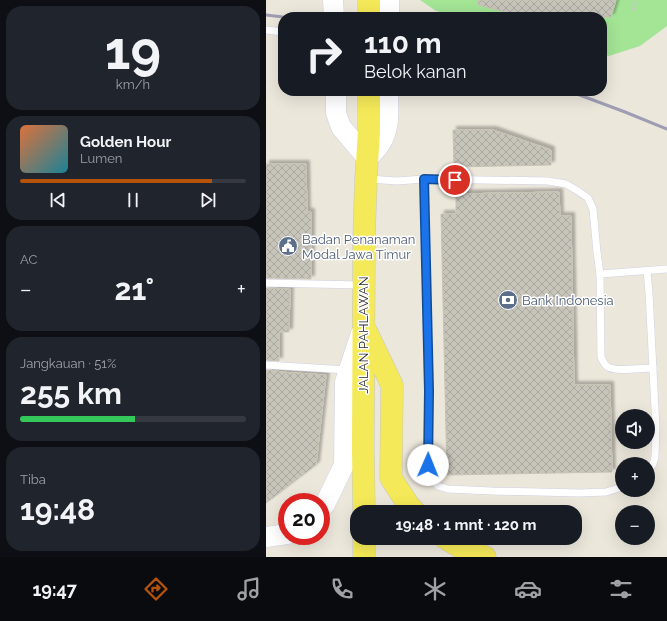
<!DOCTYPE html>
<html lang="id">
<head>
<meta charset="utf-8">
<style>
	:root { --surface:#171b24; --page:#20242c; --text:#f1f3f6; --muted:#9ea1a6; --line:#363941; --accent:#b45309 }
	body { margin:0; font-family:Raleway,sans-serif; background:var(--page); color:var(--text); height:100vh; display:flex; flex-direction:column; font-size:15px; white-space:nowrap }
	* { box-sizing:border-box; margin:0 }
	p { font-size:13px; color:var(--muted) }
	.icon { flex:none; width:22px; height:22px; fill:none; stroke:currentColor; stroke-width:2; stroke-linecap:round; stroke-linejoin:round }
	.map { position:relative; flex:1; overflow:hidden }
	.panel { display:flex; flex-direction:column; gap:6px; padding:6px; background:#0d0f14; width:266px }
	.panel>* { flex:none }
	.banner { position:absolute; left:12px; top:12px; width:329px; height:84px; border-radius:16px; box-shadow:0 4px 16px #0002; background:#171b24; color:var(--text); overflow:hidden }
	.buttons { position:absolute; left:349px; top:409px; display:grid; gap:8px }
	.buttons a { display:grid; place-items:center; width:40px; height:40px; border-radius:50%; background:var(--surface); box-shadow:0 4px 16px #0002; font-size:20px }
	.speed { position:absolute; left:12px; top:493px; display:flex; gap:8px; font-size:20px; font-weight:700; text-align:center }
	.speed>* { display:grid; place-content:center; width:52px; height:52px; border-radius:50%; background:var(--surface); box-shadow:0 4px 16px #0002; line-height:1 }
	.speed .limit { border:6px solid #d22; background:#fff; color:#111 }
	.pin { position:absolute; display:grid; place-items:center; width:34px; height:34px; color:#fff; margin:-17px; border:2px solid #fff; border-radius:50%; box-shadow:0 1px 4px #0007 }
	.me { position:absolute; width:44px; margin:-22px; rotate:1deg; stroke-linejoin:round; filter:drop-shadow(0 0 3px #0008) }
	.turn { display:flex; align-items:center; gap:14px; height:84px; padding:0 20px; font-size:18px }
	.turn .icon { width:52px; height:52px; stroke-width:2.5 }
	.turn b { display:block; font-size:28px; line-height:34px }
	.big { font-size:30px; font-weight:700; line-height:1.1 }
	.panel .widget { flex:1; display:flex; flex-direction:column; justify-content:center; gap:6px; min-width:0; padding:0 14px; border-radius:16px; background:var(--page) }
	.panel .dial { align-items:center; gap:0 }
	.dial b { font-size:52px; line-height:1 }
	.song { display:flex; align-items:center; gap:12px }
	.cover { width:48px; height:48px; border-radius:6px; background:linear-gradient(135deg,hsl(20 70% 55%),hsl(190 70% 35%)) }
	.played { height:4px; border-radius:2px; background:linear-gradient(90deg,var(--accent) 85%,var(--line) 85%) }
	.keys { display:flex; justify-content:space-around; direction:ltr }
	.heat { display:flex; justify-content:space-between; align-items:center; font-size:22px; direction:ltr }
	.charge { height:6px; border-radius:3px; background:linear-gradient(90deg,#34c759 51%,var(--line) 0) }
	.trip { position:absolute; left:84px; top:505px; width:232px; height:40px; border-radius:16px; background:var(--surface); box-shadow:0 4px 16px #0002; font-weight:700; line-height:40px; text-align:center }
	.dock { display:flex; height:64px; justify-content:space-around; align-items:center; background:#090b0e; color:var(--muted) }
	.dock .icon { width:28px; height:28px }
	.dock .on { color:var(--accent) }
	.dock b { font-size:18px; color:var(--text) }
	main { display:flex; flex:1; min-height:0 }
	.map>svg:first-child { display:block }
	.park { fill:#a3e495 }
	.building { fill:url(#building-cross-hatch); stroke:#c7c4b4; filter:url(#shadow) }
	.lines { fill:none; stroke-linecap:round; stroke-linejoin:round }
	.service-casing { stroke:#d0d0e3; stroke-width:8 }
	.secondary-casing { stroke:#d0d0e3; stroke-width:21 }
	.primary-casing { stroke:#c7c7c7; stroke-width:23 }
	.path { stroke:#c7c7c7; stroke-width:2.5; stroke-dasharray:3 2; stroke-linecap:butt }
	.service { stroke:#fff; stroke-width:7 }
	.secondary { stroke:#fff; stroke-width:20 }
	.primary { stroke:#f4e958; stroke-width:22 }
	.rail { stroke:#9e9db4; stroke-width:3 }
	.route-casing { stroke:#114b97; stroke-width:10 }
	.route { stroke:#1a73e8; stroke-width:7 }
	.labels { text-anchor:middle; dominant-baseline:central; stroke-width:3; stroke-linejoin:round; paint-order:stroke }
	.service-label { font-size:13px; fill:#4e5e75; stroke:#fff; text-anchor:start }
	.street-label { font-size:13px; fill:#292929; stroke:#fff }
</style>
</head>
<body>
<main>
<section class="panel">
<div class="widget dial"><b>19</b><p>km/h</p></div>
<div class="widget">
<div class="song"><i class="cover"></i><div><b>Golden Hour</b><p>Lumen</p></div></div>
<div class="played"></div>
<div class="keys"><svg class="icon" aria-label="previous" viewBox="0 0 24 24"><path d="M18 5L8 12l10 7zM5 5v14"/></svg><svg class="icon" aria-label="pause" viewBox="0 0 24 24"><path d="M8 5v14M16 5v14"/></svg><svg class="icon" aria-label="next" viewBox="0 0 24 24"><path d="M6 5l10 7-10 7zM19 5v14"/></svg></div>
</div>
<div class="widget"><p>AC</p>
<div class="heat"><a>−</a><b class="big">21°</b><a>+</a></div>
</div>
<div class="widget"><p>Jangkauan · 51%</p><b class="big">255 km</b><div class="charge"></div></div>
<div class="widget"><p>Tiba</p><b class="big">19:48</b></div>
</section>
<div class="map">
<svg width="401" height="557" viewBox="0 0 401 557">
	<defs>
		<pattern id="building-cross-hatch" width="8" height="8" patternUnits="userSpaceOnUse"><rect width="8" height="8" fill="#c7c4ba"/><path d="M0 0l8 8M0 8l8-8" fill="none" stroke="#aba8a0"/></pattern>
		<filter id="shadow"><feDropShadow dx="3.5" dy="-3.5" stdDeviation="1" flood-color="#0004"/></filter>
	</defs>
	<rect width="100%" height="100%" fill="#ece7db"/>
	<path class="park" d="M154,0H401V26L374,46L343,56L336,54V17H192L170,11Z"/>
	<g class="building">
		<path d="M212,0H350L345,17H258L212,5Z"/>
		<path d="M187,130H227L285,150V165L188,167Z"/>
		<path d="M0,164H40L41,212H45V279L0,278Z"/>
		<path d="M293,192L294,216H305L308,385H344L346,472L181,475L175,214H190V194Z"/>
		<path d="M0,288L24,289L23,332H13V361L0,360Z"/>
		<path d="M0,370L13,371V372L60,375L50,465L0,503Z"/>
	</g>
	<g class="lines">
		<defs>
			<g id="service">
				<path d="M0,30L17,32"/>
				<path d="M103,179L131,181L158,179L282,181L300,184L312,191L322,198L327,209L331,252L334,274L401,269"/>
				<path d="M158,179L163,391L162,465L164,475L168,482L172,486L182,489L226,491L313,493L340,492L356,487"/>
				<path d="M381,271L383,293L390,428L389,457L387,464L382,471"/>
				<path d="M334,274L335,357C337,361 338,365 342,367C349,372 377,368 387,368"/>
				<path d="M0,283L95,285"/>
				<path d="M0,365L82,370"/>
			</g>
			<g id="secondary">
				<path d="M67,0L68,17"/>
				<path d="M123,17V0"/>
				<path d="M70,91V113L75,127L101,158C106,154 111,149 114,144C125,128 122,109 122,91"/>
				<path d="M55,509L59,504L78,465L79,382L95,333"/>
				<path d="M0,537L21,534"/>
			</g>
			<g id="primary">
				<path d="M103,0V17"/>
				<path d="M100,331L126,385L125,478L143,506L149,512"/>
				<path d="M98,512L97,449L98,239L100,178L103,131V91"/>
				<path d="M98,538V557"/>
				<path d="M179,538L201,551L219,557"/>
			</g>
		</defs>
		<use href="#service" class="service-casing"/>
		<use href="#secondary" class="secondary-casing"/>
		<use href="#primary" class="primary-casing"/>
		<path class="path" d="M367,10L370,0"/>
		<use href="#service" class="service"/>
		<use href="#secondary" class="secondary"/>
		<use href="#primary" class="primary"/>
		<g class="rail">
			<path d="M0,15L17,17"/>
			<path d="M303,91L359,112L401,129"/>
		</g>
	</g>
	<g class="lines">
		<defs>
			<path id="route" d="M162,465L163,391L158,179L189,180"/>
		</defs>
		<use href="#route" class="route-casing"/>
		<use href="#route" class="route"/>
	</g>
	<defs>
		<symbol id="civic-disc" viewBox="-11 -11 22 22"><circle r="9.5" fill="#5c6f8a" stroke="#fff"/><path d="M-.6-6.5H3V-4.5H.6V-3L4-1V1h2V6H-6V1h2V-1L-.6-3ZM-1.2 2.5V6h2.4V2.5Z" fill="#fff"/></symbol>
		<symbol id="bank-disc" viewBox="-11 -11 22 22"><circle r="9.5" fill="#5c6f8a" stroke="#fff"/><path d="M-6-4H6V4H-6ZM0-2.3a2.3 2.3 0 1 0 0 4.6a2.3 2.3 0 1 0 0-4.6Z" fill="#fff"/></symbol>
	</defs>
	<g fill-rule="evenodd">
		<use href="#civic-disc" x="11" y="235" width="22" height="22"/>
		<use href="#bank-disc" x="231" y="289" width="22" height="22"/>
	</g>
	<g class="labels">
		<g class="service-label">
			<text x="36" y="239">Badan Penanaman<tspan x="36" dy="15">Modal Jawa Timur</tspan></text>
			<text x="256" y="300">Bank Indonesia</text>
		</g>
		<g class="street-label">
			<text transform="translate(97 335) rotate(-90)">JALAN PAHLAWAN</text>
		</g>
	</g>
</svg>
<div class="buttons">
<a><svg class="icon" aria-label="sound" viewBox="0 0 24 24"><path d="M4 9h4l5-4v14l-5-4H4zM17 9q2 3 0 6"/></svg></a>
<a>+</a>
<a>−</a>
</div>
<div class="speed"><div class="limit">20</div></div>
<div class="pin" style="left:189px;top:180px;background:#d93025"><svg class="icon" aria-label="arrive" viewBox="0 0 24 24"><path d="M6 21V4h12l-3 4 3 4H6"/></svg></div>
<svg class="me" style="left:162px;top:465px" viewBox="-20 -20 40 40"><circle r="19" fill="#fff"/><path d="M0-13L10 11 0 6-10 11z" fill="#1a73e8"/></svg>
<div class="trip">19:48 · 1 mnt · 120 m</div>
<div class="banner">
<div class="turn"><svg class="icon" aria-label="right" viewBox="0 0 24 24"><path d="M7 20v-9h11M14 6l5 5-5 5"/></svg><div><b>110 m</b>Belok kanan</div></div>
</div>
</div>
</main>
<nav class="dock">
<b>19:47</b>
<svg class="icon on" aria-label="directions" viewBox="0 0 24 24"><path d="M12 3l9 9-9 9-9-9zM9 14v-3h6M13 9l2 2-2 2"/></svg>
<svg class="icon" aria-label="music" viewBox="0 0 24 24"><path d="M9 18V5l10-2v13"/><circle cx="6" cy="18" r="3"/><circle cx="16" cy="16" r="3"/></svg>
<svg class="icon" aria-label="phone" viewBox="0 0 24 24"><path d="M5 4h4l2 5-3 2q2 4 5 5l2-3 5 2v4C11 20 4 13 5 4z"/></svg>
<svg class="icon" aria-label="climate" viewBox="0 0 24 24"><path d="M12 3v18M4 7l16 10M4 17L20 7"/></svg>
<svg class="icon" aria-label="car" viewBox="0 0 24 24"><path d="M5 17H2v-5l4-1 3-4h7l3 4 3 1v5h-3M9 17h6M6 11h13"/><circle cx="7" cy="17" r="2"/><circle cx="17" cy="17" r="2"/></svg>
<svg class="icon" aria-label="filters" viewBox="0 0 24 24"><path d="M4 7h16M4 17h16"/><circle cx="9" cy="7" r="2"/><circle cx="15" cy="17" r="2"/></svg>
</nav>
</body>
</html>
